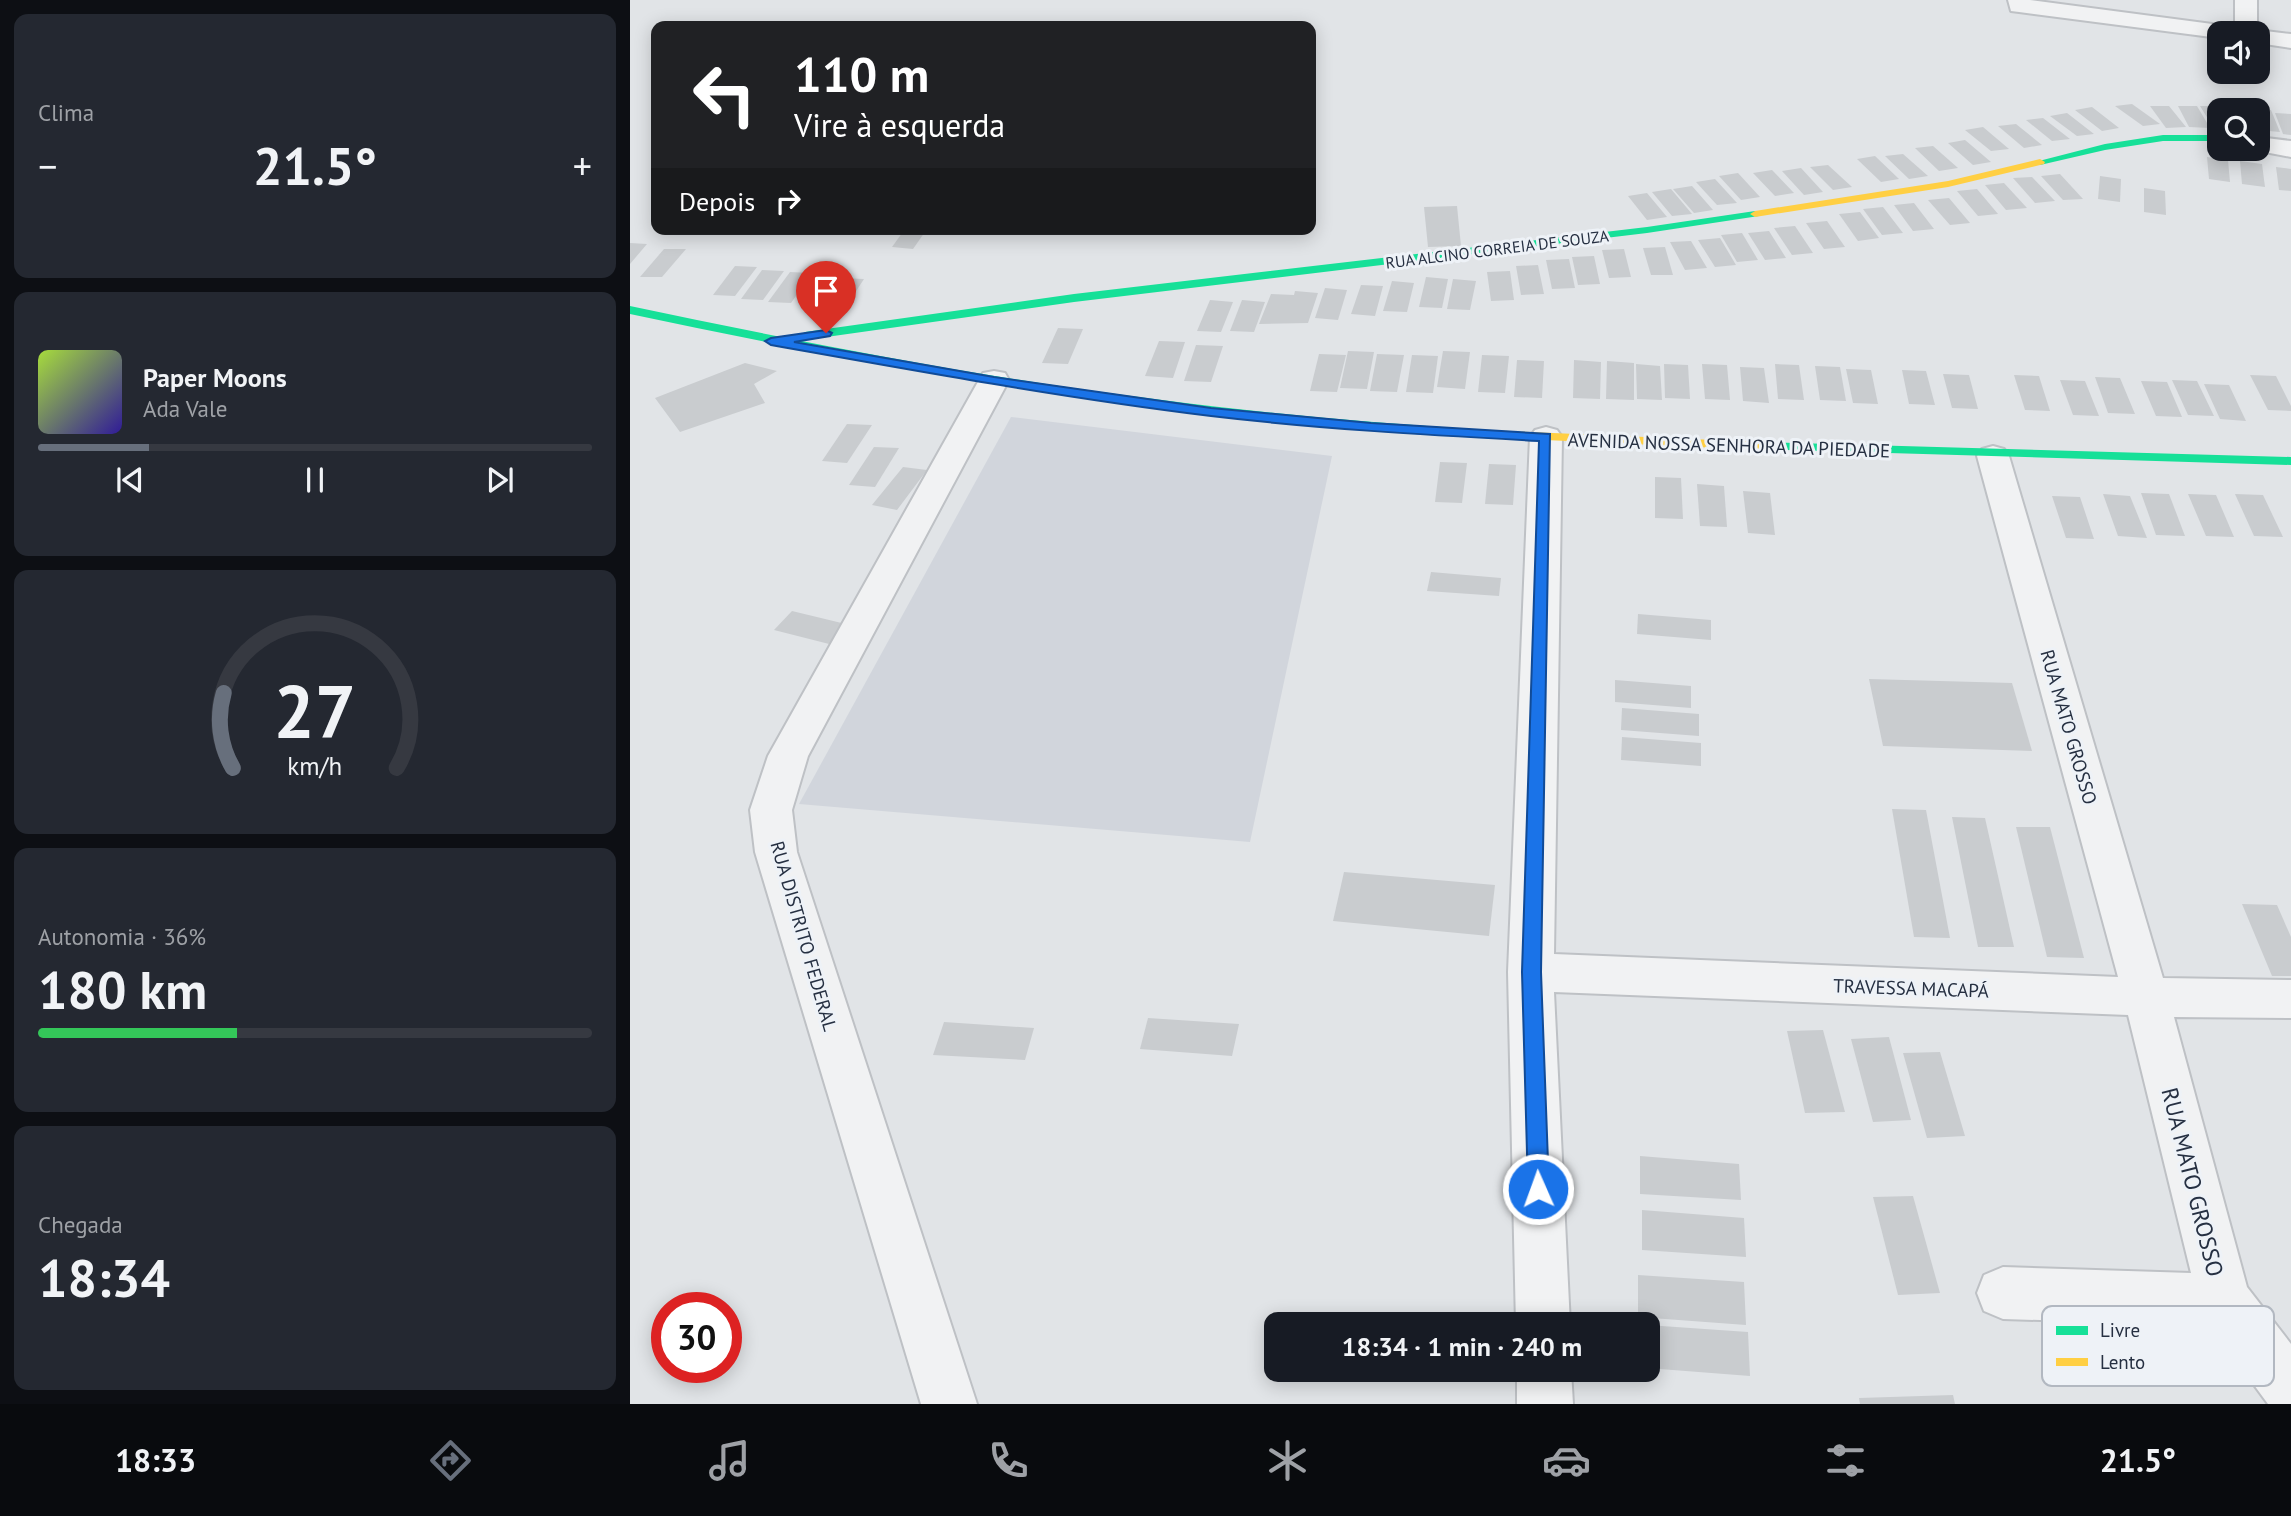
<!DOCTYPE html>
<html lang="pt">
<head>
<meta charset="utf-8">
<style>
	:root { --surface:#171b24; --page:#242831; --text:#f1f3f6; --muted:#9ea1a6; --line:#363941; --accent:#676f7c }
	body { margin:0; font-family:"PT Sans",sans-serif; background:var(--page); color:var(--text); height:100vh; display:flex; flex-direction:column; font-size:26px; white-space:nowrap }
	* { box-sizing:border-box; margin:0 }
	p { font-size:23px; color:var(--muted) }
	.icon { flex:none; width:38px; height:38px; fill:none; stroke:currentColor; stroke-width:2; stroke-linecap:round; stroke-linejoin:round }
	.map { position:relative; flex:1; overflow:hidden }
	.side { display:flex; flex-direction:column; gap:14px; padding:14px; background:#0d0f14; width:630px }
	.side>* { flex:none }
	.top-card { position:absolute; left:21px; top:21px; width:665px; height:214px; border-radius:14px; box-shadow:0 4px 18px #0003; background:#202124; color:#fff; overflow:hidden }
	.controls { position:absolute; left:1577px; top:21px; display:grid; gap:14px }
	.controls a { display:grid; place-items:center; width:63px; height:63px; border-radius:14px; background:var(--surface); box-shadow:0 4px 18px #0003; font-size:35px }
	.speed { position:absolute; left:21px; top:1292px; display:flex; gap:14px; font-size:35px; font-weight:700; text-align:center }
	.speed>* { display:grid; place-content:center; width:91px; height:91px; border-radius:50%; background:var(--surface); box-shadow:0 4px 18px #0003; line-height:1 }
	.speed .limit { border:10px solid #d22; background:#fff; color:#111 }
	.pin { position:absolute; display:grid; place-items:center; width:60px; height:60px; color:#fff; margin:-72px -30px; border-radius:50% 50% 50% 0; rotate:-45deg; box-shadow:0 0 7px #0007 }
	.pin .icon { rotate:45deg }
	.me { position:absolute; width:77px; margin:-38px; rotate:358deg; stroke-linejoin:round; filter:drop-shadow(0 0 5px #0008) }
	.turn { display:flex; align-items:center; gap:24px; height:147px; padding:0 28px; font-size:32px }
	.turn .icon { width:91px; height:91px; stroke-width:2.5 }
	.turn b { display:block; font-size:49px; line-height:60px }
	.then { display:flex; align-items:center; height:66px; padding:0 28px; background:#0003; gap:14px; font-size:26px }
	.big { font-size:52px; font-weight:600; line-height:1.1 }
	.side .card { flex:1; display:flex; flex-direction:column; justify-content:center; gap:10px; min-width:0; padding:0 24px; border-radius:14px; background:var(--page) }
	.side .dial { align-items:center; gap:0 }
	.dial svg { height:182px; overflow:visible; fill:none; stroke:var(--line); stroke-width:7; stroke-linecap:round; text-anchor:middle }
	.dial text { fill:var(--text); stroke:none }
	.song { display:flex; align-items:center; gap:21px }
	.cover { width:84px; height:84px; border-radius:10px; background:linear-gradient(135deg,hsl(80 70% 55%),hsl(250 70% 35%)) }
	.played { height:7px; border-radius:4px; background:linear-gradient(90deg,var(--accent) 20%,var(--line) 20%) }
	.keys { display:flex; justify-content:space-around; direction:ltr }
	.heat { display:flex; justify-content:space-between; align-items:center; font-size:38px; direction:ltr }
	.charge { height:10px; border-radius:5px; background:linear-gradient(90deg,#34c759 36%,var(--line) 0) }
	.trip { position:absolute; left:634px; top:1312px; width:396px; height:70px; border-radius:14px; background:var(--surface); box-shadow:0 4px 18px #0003; font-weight:600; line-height:70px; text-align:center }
	.tabs { display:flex; height:112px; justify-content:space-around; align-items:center; background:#090b0e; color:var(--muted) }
	.tabs .icon { width:49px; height:49px }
	.tabs .current { color:var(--accent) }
	.tabs b { font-size:32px; color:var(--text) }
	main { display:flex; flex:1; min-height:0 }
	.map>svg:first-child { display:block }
	.built { fill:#d1d5dc }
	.building { fill:#c9cccf }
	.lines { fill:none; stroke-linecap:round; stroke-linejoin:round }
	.street-casing { stroke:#bec1c5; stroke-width:4 }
	.street { fill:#f1f2f3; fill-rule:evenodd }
	.fast { fill:#16e098; fill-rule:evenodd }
	.slow { fill:#ffcf43; fill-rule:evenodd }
	.route { fill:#1a73e8; stroke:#114b97; stroke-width:2 }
	.labels { text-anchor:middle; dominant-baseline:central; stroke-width:6; stroke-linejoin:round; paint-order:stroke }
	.far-street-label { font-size:16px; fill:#263042; stroke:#eef2f7 }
	.street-label { font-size:19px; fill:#263042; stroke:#eef2f7 }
	.near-street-label { font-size:23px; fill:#263042; stroke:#eef2f7 }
	.key { fill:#eef2f7; stroke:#b2b8c1; stroke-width:2 }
	.key-label { font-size:19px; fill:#263042 }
</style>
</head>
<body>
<main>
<section class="side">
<div class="card"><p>Clima</p>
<div class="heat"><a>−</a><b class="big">21.5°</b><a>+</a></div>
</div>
<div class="card">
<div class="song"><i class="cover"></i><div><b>Paper Moons</b><p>Ada Vale</p></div></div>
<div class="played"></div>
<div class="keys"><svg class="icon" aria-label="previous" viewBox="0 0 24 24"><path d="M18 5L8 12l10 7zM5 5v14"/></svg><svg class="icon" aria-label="pause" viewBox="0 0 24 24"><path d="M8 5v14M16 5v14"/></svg><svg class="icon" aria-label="next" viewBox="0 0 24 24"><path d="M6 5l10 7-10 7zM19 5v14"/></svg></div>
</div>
<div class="card dial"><svg viewBox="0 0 100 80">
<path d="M14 69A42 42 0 1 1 86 69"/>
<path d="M14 69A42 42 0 0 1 10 36" stroke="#676f7c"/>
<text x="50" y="56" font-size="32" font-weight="700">27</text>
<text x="50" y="72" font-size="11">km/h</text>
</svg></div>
<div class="card"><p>Autonomia · 36%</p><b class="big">180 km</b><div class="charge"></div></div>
<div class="card"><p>Chegada</p><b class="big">18:34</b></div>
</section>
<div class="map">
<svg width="1661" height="1404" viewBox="0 0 1661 1404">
	<rect width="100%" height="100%" fill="#e1e4e7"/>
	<path class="built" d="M381,417L702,456L620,842L169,804Z"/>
	<g class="building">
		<path d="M1502,104L1530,124L1513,126L1485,106Z"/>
		<path d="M1520,106H1539L1556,127L1536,128Z"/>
		<path d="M1548,106H1567L1580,128L1559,127Z"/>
		<path d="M1570,106H1589L1592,110H1589V127H1583Z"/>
		<path d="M1462,107L1489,128L1472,131L1445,110Z"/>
		<path d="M1628,109L1641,110L1650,132L1628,130Z"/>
		<path d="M1437,113L1464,134L1447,136L1420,116Z"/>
		<path d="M1645,113L1661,114V135L1653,134Z"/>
		<path d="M1413,118L1440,139L1422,141L1396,120Z"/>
		<path d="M1386,124L1412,145L1394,148L1368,126Z"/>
		<path d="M1353,127L1379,149L1361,151L1335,130Z"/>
		<path d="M1335,140L1361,162L1343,165L1318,143Z"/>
		<path d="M1303,146L1328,168L1309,171L1285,148Z"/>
		<path d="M1273,154L1298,176L1279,179L1255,156Z"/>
		<path d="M1245,156L1269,179L1251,182L1227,159Z"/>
		<path d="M1577,157L1598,160L1600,182L1579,179Z"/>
		<path d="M1610,161L1632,164L1635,187L1612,184Z"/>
		<path d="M1198,165L1222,187L1203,190L1180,167Z"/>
		<path d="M1646,167L1661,169V191L1649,190Z"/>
		<path d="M1171,168L1193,192L1174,195L1152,171Z"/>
		<path d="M1142,170L1164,193L1145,196L1123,173Z"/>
		<path d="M1108,173L1130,197L1111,200L1089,176Z"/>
		<path d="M1430,174L1453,199L1433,200L1411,176Z"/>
		<path d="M1470,176L1491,179L1490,202L1468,199Z"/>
		<path d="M1402,177L1425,201L1405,203L1383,178Z"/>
		<path d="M1085,179L1107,203L1087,205L1066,182Z"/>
		<path d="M1374,183L1397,208L1376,210L1355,185Z"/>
		<path d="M1062,186L1083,210L1064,213L1043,189Z"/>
		<path d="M1514,188L1535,191L1536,215L1514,212Z"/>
		<path d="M1041,189L1062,214L1042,216L1022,192Z"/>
		<path d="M1347,189L1368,214L1348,216L1327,191Z"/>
		<path d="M1017,193L1037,217L1017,220L998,196Z"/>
		<path d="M1319,198L1340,223L1320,225L1298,200Z"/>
		<path d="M1284,203L1304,229L1283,231L1264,205Z"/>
		<path d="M827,206L831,246L798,247L794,207Z"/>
		<path d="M1253,207L1273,233L1252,235L1233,209Z"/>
		<path d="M1230,212L1249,238L1228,241L1209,214Z"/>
		<path d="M1197,221L1215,247L1194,249L1176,223Z"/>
		<path d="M1165,226L1183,253L1162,255L1144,228Z"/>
		<path d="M275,229H297L283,249L262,247Z"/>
		<path d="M1139,231L1156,258L1135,260L1118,233Z"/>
		<path d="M1112,233L1128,260L1107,262L1091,235Z"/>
		<path d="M1090,238L1106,265L1085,267L1068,240Z"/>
		<path d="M1061,241L1077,268L1055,270L1040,242Z"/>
		<path d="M0,243L17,244L0,264Z"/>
		<path d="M1035,247L1043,275H1021L1013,248Z"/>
		<path d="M34,249H56L32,277H10Z"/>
		<path d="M994,249L1001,277L979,278L972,250Z"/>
		<path d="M964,256L970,284L948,285L942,257Z"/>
		<path d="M939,259L945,288L922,289L916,260Z"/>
		<path d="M908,265L914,294L891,295L886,266Z"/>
		<path d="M105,266L127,267L105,296L83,295Z"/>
		<path d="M132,270L154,271L133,300L111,299Z"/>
		<path d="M880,271L884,300L861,301L857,272Z"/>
		<path d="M160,272L182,273L161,303L138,302Z"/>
		<path d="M189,274L211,275L191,305L169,303Z"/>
		<path d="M796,277L818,279L812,308L789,307Z"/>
		<path d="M212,278L234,279L215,308L192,307Z"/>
		<path d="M823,279L846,281L840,310L817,309Z"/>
		<path d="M762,281L784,283L777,312L753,311Z"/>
		<path d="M731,285L753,286L745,316L721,314Z"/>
		<path d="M695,288L717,290L708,320L685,318Z"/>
		<path d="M665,291L688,293L678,323L629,324L641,294L664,295Z"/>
		<path d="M580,300L603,302L591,332L567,331Z"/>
		<path d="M612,300L635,302L624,332L600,331Z"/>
		<path d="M428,328L453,329L438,364L412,363Z"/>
		<path d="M529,341L555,342L543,378L515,376Z"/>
		<path d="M566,345L593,346L581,382L554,381Z"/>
		<path d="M718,351L744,352L737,389L710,388Z"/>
		<path d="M813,351L840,352L835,389L807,387Z"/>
		<path d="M689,354L716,355L707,392L680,391Z"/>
		<path d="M747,354L774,355L767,392L740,391Z"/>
		<path d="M782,355L808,356L803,393L776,392Z"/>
		<path d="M852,355L879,356L875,393L848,392Z"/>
		<path d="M887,360L914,361L912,398L884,397Z"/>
		<path d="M944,360L971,362L970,399L943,398Z"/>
		<path d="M977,361L1004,363V400L976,399Z"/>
		<path d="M115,363L147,371L124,384L135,403L50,432L25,398Z"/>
		<path d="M1006,364L1030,366L1032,400L1007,399Z"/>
		<path d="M1034,364L1058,365L1060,399L1035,398Z"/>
		<path d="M1072,364L1097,365L1100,400L1075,399Z"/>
		<path d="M1145,364L1169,365L1174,400L1148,399Z"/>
		<path d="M1185,366L1210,367L1216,401L1190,400Z"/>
		<path d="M1110,367L1134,368L1139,403L1113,401Z"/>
		<path d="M1216,369L1241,370L1248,404L1223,403Z"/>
		<path d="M1272,370L1296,371L1305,405L1279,404Z"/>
		<path d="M1313,374L1339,375L1348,409L1322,408Z"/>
		<path d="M1384,375L1409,376L1420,411L1395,410Z"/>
		<path d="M1620,375L1646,376L1661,406V411L1638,410Z"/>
		<path d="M1465,377L1490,378L1505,414L1478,413Z"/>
		<path d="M1430,380L1455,381L1469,416L1443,415Z"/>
		<path d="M1542,380L1567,381L1584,416L1558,415Z"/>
		<path d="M1511,381L1537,382L1552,417L1526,416Z"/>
		<path d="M1574,384L1599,385L1616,421L1590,419Z"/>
		<path d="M217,424L242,425L217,463L192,461Z"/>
		<path d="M244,447L269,448L245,487L219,485Z"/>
		<path d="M810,462L837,463L832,503L805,502Z"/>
		<path d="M859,464L886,465L883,505L855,504Z"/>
		<path d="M273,467L297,470L267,510L242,505Z"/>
		<path d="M1025,477L1051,478L1053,519L1025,518Z"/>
		<path d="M1067,484L1094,486L1097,527L1070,526Z"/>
		<path d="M1113,491L1140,493L1145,535L1118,533Z"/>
		<path d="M1511,493L1539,494L1555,536L1526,535Z"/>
		<path d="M1473,494L1500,496L1517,538L1488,536Z"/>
		<path d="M1558,494L1586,495L1604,537L1576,536Z"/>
		<path d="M1605,494L1633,495L1653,537L1624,536Z"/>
		<path d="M1422,496L1450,497L1464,539L1436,538Z"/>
		<path d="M801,572L871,578L869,596L797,591Z"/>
		<path d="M162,611L224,626L207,646L144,630Z"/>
		<path d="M1008,614L1081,620V640L1007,634Z"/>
		<path d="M1239,679L1382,683L1402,751L1253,746Z"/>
		<path d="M985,680L1061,686V708L985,702Z"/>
		<path d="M992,708L1069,714V736L991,730Z"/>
		<path d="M992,737L1071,743V766L991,760Z"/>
		<path d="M1262,809L1296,810L1320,938L1284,937Z"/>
		<path d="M1322,817L1355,818L1384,947H1348Z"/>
		<path d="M1386,827H1420L1454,958L1417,957Z"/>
		<path d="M714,872L865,885L859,936L703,921Z"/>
		<path d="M1612,904L1647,905L1661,937V976H1642Z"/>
		<path d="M518,1018L609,1024L602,1056L510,1049Z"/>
		<path d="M314,1022L404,1028L395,1060L303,1055Z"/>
		<path d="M1193,1030L1215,1112L1175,1113L1157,1031Z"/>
		<path d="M1259,1037L1281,1120L1243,1122L1221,1039Z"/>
		<path d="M1310,1052L1335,1136L1297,1138L1273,1053Z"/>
		<path d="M1010,1156L1109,1164L1111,1200L1010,1194Z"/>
		<path d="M1283,1196L1310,1293L1268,1295L1243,1197Z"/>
		<path d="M1012,1210L1114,1218L1116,1257L1012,1250Z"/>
		<path d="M1008,1275L1114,1282L1116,1325L1008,1317Z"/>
		<path d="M1017,1325L1118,1332L1120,1376L1017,1368Z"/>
		<path d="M1323,1395L1325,1404H1230L1229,1398Z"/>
	</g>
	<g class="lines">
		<defs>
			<g id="street">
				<path d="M1378,0H1400L1605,27V0H1627V30L1661,34V48L1628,43V33H1589V38L1389,12L1381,11Z"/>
				<path d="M1628,137L1661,141V157L1619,149H1628Z"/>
				<path d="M364,371L375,373L379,380L178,756L162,810L167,852L347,1404H291L125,852L120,810L138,756L349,380L353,373Z"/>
				<path d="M916,427L927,430L932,437L924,954L1488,977L1347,456L1352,449L1363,446L1374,449L1379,456L1533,978L1661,980V1018L1544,1017L1617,1287L1661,1344V1404H1638L1580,1325L1373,1319L1354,1311L1347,1293L1354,1275L1373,1267L1561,1273L1498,1015L924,992L940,1325H886L878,972L900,437L905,430Z"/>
				<path d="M887,1370H941L943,1404H887Z"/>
			</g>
		</defs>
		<use href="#street" class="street-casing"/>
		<use href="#street" class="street"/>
		<g class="fast">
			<path d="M1533,135H1589V141H1533L1475,150L1410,165L1405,162L1475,144Z"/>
			<path d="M1125,211L1129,212V216L1017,233L444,302L175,340L169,336L175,332L444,294L1017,227Z"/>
			<path d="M0,306C176,343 353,378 532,400C639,414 746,423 854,430L861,434L854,438C746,431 639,421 532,408C353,385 176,351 0,314Z"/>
			<path d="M1131,442L1661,457V465L1126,449L1124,446Z"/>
		</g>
		<g class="slow">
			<path d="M1410,159L1415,162L1414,164L1318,187L1125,217L1120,214L1125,211L1318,181Z"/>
			<path d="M854,430L1131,442L1138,446L1131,450L849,437V431Z"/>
		</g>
	</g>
	<path class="route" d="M196,330L202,333L200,336L164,342L364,377L581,408L741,423L920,434L911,972L919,1189L916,1196L908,1199L901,1196L898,1189L892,972L909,441C799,435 690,429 581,416C434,398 287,371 141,345L135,341L141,338Z"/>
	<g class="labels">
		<g class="far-street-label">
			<text transform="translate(867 249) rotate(-7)">RUA ALCINO CORREIA DE SOUZA</text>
		</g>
		<g class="street-label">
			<text transform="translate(1099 445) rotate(2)">AVENIDA NOSSA SENHORA DA PIEDADE</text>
			<text transform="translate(1439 727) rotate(74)">RUA MATO GROSSO</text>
			<text transform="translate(174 936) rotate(74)">RUA DISTRITO FEDERAL</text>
			<text transform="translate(1281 988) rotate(2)">TRAVESSA MACAPÁ</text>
		</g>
		<g class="near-street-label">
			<text transform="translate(1563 1182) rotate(76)">RUA MATO GROSSO</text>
		</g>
	</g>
	<rect x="1412" y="1306" width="232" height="80" rx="10" class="key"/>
	<rect x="1426" y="1326" width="32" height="9" fill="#16e098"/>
	<rect x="1426" y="1358" width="32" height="8" fill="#ffcf43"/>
	<g class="key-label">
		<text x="1470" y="1337">Livre</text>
		<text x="1470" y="1369">Lento</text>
	</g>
</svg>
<div class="controls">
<a><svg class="icon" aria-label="sound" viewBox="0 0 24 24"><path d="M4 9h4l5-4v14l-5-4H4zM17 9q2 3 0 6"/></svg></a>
<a><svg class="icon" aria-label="search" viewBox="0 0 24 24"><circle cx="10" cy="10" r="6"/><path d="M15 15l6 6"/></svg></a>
</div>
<div class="speed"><div class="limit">30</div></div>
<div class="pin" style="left:196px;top:333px;background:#d93025"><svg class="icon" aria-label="arrive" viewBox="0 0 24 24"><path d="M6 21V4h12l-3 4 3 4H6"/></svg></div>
<svg class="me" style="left:908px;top:1189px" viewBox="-20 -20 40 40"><circle r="17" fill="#1a73e8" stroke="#fff" stroke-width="3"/><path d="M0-11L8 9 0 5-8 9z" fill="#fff"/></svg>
<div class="trip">18:34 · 1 min · 240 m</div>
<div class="top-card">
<div class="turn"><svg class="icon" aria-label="left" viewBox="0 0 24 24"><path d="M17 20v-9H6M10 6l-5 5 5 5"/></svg><div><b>110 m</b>Vire à esquerda</div></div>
<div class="then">Depois<svg class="icon" aria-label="right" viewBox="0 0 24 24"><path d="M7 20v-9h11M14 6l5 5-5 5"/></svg></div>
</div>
</div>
</main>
<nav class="tabs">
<b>18:33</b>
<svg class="icon current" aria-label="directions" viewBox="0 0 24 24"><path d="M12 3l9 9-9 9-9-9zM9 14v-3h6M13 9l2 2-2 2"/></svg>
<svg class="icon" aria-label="music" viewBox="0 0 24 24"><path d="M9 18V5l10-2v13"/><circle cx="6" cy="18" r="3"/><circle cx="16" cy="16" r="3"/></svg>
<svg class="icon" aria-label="phone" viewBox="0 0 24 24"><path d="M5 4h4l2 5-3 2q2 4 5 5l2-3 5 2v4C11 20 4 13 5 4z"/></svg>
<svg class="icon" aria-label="climate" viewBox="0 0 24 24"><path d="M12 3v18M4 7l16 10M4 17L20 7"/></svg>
<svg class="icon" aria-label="car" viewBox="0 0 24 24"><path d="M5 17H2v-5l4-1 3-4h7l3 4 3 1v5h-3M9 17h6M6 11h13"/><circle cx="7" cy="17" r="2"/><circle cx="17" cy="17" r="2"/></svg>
<svg class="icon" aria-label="filters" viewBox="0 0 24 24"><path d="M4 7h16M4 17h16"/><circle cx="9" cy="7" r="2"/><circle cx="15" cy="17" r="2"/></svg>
<b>21.5°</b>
</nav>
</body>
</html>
